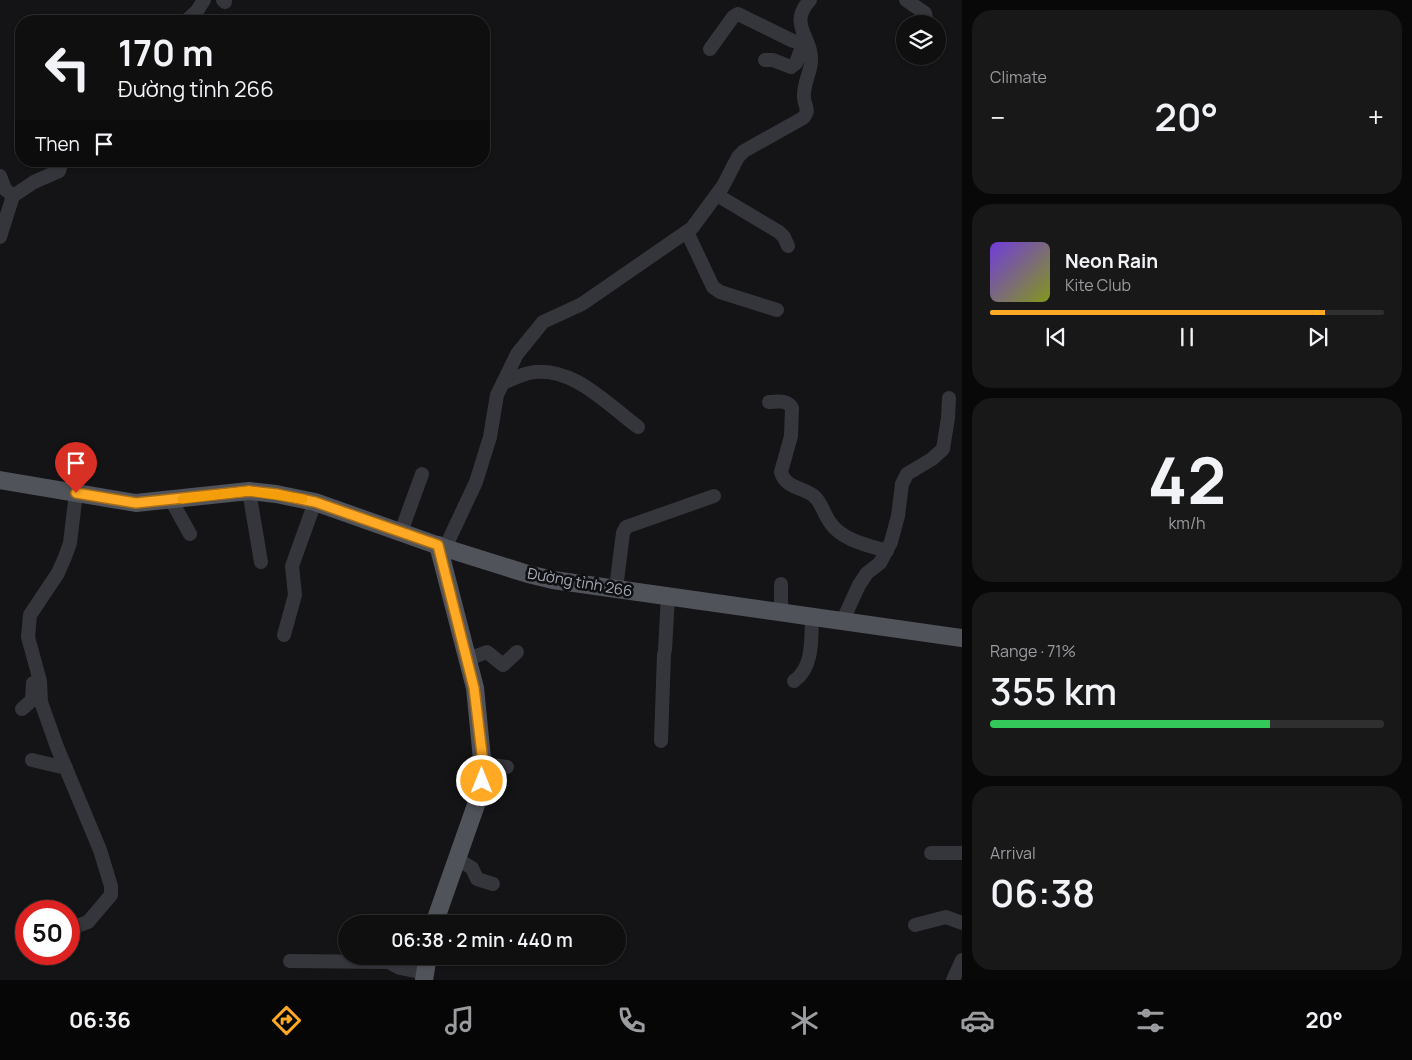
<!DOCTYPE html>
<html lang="en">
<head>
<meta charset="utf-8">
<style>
	:root { --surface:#0f0f10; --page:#181819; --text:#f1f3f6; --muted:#9b9c9f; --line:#2f2f30; --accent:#ffa924 }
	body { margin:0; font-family:Manrope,sans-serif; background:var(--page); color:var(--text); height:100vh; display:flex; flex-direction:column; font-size:19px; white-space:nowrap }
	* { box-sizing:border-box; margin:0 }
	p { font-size:16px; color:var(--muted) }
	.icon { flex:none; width:28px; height:28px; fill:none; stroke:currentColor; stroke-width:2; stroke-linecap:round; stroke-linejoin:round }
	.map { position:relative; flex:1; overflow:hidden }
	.panel { display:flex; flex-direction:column; gap:10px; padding:10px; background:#080809; width:450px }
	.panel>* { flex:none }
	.guide { position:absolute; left:15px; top:15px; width:475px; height:152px; border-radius:20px; box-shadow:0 1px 4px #0004,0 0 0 1px var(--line); background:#0f0f10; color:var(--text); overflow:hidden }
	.buttons { position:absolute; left:896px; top:15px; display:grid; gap:10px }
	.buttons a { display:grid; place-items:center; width:50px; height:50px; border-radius:50%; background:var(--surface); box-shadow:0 1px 4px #0004,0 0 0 1px var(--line); font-size:25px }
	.speed { position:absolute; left:15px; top:900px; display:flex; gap:10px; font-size:25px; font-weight:700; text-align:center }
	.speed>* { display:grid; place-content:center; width:65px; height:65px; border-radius:50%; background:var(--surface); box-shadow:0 1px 4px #0004,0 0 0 1px var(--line); line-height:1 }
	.speed .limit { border:8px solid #d22; background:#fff; color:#111 }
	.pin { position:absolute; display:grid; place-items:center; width:42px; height:42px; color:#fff; margin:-51px -21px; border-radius:50% 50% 50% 0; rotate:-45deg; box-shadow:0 0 5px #0007 }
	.pin .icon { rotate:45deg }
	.me { position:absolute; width:55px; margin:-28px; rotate:0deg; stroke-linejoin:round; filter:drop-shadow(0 0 4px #0008) }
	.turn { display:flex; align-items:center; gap:18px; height:105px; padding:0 20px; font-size:22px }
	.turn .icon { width:65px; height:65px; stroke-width:2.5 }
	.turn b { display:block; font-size:35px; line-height:42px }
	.then { display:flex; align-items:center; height:48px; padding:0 20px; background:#0003; gap:10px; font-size:19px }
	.big { font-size:38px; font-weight:600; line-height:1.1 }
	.panel .widget { flex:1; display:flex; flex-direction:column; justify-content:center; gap:8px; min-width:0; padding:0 18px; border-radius:20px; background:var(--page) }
	.panel .dial { align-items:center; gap:0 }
	.dial b { font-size:65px; line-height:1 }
	.song { display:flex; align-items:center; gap:15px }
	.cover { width:60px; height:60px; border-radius:8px; background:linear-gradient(135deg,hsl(260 70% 55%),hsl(70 70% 35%)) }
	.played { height:5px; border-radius:2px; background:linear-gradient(90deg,var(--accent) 85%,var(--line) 85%) }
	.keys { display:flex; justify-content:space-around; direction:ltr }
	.heat { display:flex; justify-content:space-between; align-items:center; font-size:28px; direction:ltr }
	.charge { height:8px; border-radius:4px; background:linear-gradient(90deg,#34c759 71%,var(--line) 0) }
	.trip { position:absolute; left:338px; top:915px; width:288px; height:50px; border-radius:25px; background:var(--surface); box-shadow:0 1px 4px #0004,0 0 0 1px var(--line); font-weight:600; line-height:50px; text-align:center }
	.dock { display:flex; height:80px; justify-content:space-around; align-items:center; background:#060606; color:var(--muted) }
	.dock .icon { width:35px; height:35px }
	.dock .active { color:var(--accent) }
	.dock b { font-size:22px; color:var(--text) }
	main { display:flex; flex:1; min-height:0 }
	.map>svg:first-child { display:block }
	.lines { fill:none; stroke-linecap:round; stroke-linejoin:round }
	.minor { stroke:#35363c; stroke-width:14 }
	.major { stroke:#51535b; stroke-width:18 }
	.route-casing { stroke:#a66e17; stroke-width:12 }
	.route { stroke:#ffa924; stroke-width:9 }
	.slow { stroke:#f59e0b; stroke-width:9 }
	.labels { text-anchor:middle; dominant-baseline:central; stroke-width:5; stroke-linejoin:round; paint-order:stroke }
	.street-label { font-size:15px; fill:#a5acb8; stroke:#0f0f11 }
</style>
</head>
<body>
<main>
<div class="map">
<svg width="962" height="980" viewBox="0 0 962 980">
	<rect width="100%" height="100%" fill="#141416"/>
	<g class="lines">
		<g class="minor">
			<path d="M223,0L225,2"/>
			<path d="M906,0L925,13L927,23"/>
			<path d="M186,21L197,11L204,0"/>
			<path d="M710,49L733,17L738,14L791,40L807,45"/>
			<path d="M765,60H773L791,67L796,63L803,44"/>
			<path d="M0,176L5,189L13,196"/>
			<path d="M717,195L779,232L784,237L788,246"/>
			<path d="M687,232L713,287L720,292L777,310"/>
			<path d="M0,237L13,196L34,182L59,171L62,161"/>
			<path d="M503,383C512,379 521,375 529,373C571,364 607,404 638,427"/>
			<path d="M769,402C777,402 787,399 792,408L791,436L781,472C785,489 805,487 815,497C821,503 824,513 829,521C841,540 866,545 887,551"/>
			<path d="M249,491L261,562"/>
			<path d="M171,500L190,534"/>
			<path d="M401,532L422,474"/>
			<path d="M445,548L476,482L490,437L497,395L517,354L543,322L582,304L692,228L723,186L738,157L744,151L803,118C811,109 804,107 804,97C803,85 810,74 811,62C813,37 787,25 810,0"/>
			<path d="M781,584V612"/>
			<path d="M616,588L623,533L626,527L714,496"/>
			<path d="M843,620L859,585L867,573L880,563L891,542L898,516L902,484L907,474L932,459L943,449L948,418L949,398"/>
			<path d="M284,635L295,595L292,566L315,502"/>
			<path d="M665,650L668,595"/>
			<path d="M468,659L487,652L503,665L517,652"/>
			<path d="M794,681C814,667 811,638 812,616"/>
			<path d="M22,709L32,700L33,683"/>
			<path d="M661,741L664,654"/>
			<path d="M32,760L66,768"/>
			<path d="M483,764L507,767"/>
			<path d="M931,853H962"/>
			<path d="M457,859L472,868L477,879L493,884"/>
			<path d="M69,924L80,925L88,922L111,895V886L100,850L57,747L41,702L40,681L28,637L30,615L58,573L65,557L70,543L76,493"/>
			<path d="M915,925L946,917L962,923"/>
			<path d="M290,961L389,962L400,968L425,973"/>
			<path d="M953,980L962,960"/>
		</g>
		<g class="major">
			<path d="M0,480L136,503L249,491L276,494L315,502L445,548L528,574L553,580L962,638"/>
			<path d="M434,924L477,802L483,769L475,688L438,545"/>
			<path d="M424,980L428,956"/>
		</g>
	</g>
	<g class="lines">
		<defs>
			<path id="route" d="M76,493L136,503L249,491L276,494L315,502L438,545L474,688L482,754V781"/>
		</defs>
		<use href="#route" class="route-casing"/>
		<use href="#route" class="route"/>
		<path class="slow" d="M182,499L249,491L303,499"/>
	</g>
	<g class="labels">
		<g class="street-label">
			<text transform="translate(580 582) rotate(10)">Đường tỉnh 266</text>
		</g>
	</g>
</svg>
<div class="buttons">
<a><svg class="icon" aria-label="layers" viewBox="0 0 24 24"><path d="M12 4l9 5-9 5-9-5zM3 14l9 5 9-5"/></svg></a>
</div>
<div class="speed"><div class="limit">50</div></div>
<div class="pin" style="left:76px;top:493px;background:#d93025"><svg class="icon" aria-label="arrive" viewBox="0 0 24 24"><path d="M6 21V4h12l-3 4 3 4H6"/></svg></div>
<svg class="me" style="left:482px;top:781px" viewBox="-20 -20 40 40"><circle r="17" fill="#ffa924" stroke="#fff" stroke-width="3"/><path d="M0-11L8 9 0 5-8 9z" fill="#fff"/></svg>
<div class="trip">06:38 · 2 min · 440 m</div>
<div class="guide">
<div class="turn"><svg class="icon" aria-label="left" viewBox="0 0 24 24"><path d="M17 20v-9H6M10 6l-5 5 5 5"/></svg><div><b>170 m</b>Đường tỉnh 266</div></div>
<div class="then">Then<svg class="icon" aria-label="arrive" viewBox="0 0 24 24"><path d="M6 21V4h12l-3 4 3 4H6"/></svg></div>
</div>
</div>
<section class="panel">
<div class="widget"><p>Climate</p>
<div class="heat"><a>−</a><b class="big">20°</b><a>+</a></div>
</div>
<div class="widget">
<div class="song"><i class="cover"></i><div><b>Neon Rain</b><p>Kite Club</p></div></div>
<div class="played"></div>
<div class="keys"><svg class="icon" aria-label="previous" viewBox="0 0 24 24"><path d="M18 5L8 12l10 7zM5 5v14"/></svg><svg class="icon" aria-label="pause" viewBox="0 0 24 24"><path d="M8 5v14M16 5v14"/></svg><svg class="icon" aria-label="next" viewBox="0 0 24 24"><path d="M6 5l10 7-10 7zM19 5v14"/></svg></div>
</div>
<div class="widget dial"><b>42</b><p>km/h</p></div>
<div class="widget"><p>Range · 71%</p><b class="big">355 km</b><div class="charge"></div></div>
<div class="widget"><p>Arrival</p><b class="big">06:38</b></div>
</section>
</main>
<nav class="dock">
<b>06:36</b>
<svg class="icon active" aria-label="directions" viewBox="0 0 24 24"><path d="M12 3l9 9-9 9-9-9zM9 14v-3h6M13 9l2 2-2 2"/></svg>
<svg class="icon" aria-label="music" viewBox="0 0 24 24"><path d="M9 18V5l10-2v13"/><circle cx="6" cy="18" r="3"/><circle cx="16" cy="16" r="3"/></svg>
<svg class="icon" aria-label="phone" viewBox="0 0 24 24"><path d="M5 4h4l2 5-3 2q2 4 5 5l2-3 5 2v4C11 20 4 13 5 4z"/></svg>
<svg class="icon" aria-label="climate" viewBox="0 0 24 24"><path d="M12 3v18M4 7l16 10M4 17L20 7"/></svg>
<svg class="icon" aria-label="car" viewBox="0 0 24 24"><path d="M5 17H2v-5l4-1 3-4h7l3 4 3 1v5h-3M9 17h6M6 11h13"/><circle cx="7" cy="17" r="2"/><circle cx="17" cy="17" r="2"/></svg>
<svg class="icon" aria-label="filters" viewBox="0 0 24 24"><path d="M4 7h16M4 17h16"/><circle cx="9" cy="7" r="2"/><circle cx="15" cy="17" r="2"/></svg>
<b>20°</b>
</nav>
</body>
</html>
